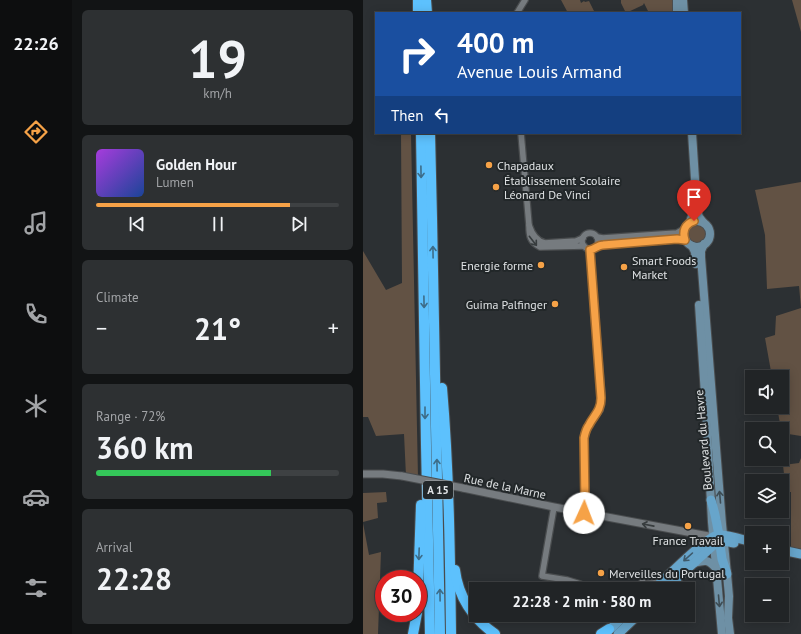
<!DOCTYPE html>
<html lang="en">
<head>
<meta charset="utf-8">
<style>
	:root { --surface:#212426; --page:#2d3032; --text:#f1f3f6; --muted:#a2a4a7; --line:#3e4143; --accent:#f6a247 }
	body { margin:0; font-family:"PT Sans",sans-serif; background:var(--page); color:var(--text); height:100vh; display:flex; flex-direction:column; font-size:15px; white-space:nowrap }
	* { box-sizing:border-box; margin:0 }
	p { font-size:13px; color:var(--muted) }
	.icon { flex:none; width:22px; height:22px; fill:none; stroke:currentColor; stroke-width:2; stroke-linecap:round; stroke-linejoin:round }
	.map { position:relative; flex:1; overflow:hidden }
	.drawer { display:flex; flex-direction:column; gap:10px; padding:10px; background:#121415; width:291px }
	.drawer>* { flex:none }
	.banner { position:absolute; left:12px; top:12px; width:366px; height:122px; border-radius:0px; box-shadow:0 2px 10px #0003,0 0 0 1px var(--line); background:#1a4fa0; color:#fff; overflow:hidden }
	.controls { position:absolute; left:382px; top:370px; display:grid; gap:8px }
	.controls a { display:grid; place-items:center; width:44px; height:44px; border-radius:0px; background:var(--surface); box-shadow:0 2px 10px #0003,0 0 0 1px var(--line); font-size:20px }
	.speed { position:absolute; left:12px; top:570px; display:flex; gap:8px; font-size:20px; font-weight:700; text-align:center }
	.speed>* { display:grid; place-content:center; width:52px; height:52px; border-radius:50%; background:var(--surface); box-shadow:0 2px 10px #0003,0 0 0 1px var(--line); line-height:1 }
	.speed .limit { border:6px solid #d22; background:#fff; color:#111 }
	.pin { position:absolute; display:grid; place-items:center; width:34px; height:34px; color:#fff; margin:-41px -17px; border-radius:50% 50% 50% 0; rotate:-45deg; box-shadow:0 0 4px #0007 }
	.pin .icon { rotate:45deg }
	.me { position:absolute; width:44px; margin:-22px; rotate:2deg; stroke-linejoin:round; filter:drop-shadow(0 0 3px #0008) }
	.turn { display:flex; align-items:center; gap:14px; height:84px; padding:0 16px; font-size:18px }
	.turn .icon { width:52px; height:52px; stroke-width:2.5 }
	.turn b { display:block; font-size:28px; line-height:34px }
	.then { display:flex; align-items:center; height:38px; padding:0 16px; background:#0003; gap:8px; font-size:15px }
	.big { font-size:30px; font-weight:600; line-height:1.1 }
	.drawer .widget { flex:1; display:flex; flex-direction:column; justify-content:center; gap:6px; min-width:0; padding:0 14px; border-radius:6px; background:var(--page) }
	.drawer .dial { align-items:center; gap:0 }
	.dial b { font-size:52px; line-height:1 }
	.song { display:flex; align-items:center; gap:12px }
	.cover { width:48px; height:48px; border-radius:6px; background:linear-gradient(135deg,hsl(280 70% 55%),hsl(220 70% 35%)) }
	.played { height:4px; border-radius:2px; background:linear-gradient(90deg,var(--accent) 80%,var(--line) 80%) }
	.keys { display:flex; justify-content:space-around; direction:ltr }
	.heat { display:flex; justify-content:space-between; align-items:center; font-size:22px; direction:ltr }
	.charge { height:6px; border-radius:3px; background:linear-gradient(90deg,#34c759 72%,var(--line) 0) }
	.trip { position:absolute; left:106px; top:582px; width:226px; height:40px; border-radius:0px; background:var(--surface); box-shadow:0 2px 10px #0003,0 0 0 1px var(--line); font-weight:600; line-height:40px; text-align:center }
	main { display:flex; flex:1; min-height:0 }
	.tab-bar { display:flex; flex-direction:column; width:72px; justify-content:space-around; align-items:center; background:#0d0e0f; color:var(--muted) }
	.tab-bar .icon { width:28px; height:28px }
	.tab-bar .on { color:var(--accent) }
	.tab-bar b { font-size:18px; color:var(--text) }
	.map>svg:first-child { display:block }
	.green { fill:#625244 }
	.lines { fill:none; stroke-linecap:round; stroke-linejoin:round }
	.minor-casing { stroke:#4a4d4f; stroke-width:8 }
	.tertiary-casing { stroke:#4a4d4f; stroke-width:9 }
	.secondary-casing { stroke:#4a4d4f; stroke-width:10 }
	.primary-casing { stroke:#4a4d4f; stroke-width:11 }
	.motorway-casing { stroke:#4a4d4f; stroke-width:12 }
	.minor { stroke:#767b7f; stroke-width:5.5 }
	.tertiary { stroke:#767b7f; stroke-width:7 }
	.secondary { stroke:#6e90a5; stroke-width:8 }
	.primary { stroke:#67a5cb; stroke-width:9 }
	.motorway { stroke:#5dc1fd; stroke-width:10 }
	.tertiary-bridge-casing { stroke:#4a4d4f; stroke-width:9; stroke-linecap:butt }
	.tertiary-bridge { stroke:#767b7f; stroke-width:7 }
	.oneway { stroke:#3d6c88 }
	.oneway2 { stroke:#373c3e }
	.oneway3 { stroke:#3d4c54 }
	.oneway4 { stroke:#3e596a }
	.route-casing { stroke:#a0692e; stroke-width:10 }
	.route { stroke:#f6a247; stroke-width:7 }
	.poi-dot { fill:#f6a247; stroke:#222729; stroke-width:1.5 }
	.labels { text-anchor:middle; dominant-baseline:central; stroke-width:4; stroke-linejoin:round; paint-order:stroke }
	.shield { fill:#222729; stroke:#a6aaac; stroke-width:1 }
	.shield-label { font-size:11px; font-weight:bold; fill:#dfe2e4 }
	.poi-label { font-size:12px; fill:#dfe2e4; stroke:#222729; text-anchor:start }
	.street-label { font-size:12px; fill:#dfe2e4; stroke:#222729 }
</style>
</head>
<body>
<main>
<nav class="tab-bar">
<b>22:26</b>
<svg class="icon on" aria-label="directions" viewBox="0 0 24 24"><path d="M12 3l9 9-9 9-9-9zM9 14v-3h6M13 9l2 2-2 2"/></svg>
<svg class="icon" aria-label="music" viewBox="0 0 24 24"><path d="M9 18V5l10-2v13"/><circle cx="6" cy="18" r="3"/><circle cx="16" cy="16" r="3"/></svg>
<svg class="icon" aria-label="phone" viewBox="0 0 24 24"><path d="M5 4h4l2 5-3 2q2 4 5 5l2-3 5 2v4C11 20 4 13 5 4z"/></svg>
<svg class="icon" aria-label="climate" viewBox="0 0 24 24"><path d="M12 3v18M4 7l16 10M4 17L20 7"/></svg>
<svg class="icon" aria-label="car" viewBox="0 0 24 24"><path d="M5 17H2v-5l4-1 3-4h7l3 4 3 1v5h-3M9 17h6M6 11h13"/><circle cx="7" cy="17" r="2"/><circle cx="17" cy="17" r="2"/></svg>
<svg class="icon" aria-label="filters" viewBox="0 0 24 24"><path d="M4 7h16M4 17h16"/><circle cx="9" cy="7" r="2"/><circle cx="15" cy="17" r="2"/></svg>
</nav>
<section class="drawer">
<div class="widget dial"><b>19</b><p>km/h</p></div>
<div class="widget">
<div class="song"><i class="cover"></i><div><b>Golden Hour</b><p>Lumen</p></div></div>
<div class="played"></div>
<div class="keys"><svg class="icon" aria-label="previous" viewBox="0 0 24 24"><path d="M18 5L8 12l10 7zM5 5v14"/></svg><svg class="icon" aria-label="pause" viewBox="0 0 24 24"><path d="M8 5v14M16 5v14"/></svg><svg class="icon" aria-label="next" viewBox="0 0 24 24"><path d="M6 5l10 7-10 7zM19 5v14"/></svg></div>
</div>
<div class="widget"><p>Climate</p>
<div class="heat"><a>−</a><b class="big">21°</b><a>+</a></div>
</div>
<div class="widget"><p>Range · 72%</p><b class="big">360 km</b><div class="charge"></div></div>
<div class="widget"><p>Arrival</p><b class="big">22:28</b></div>
</section>
<div class="map">
<svg width="438" height="634" viewBox="0 0 438 634">
	<rect width="100%" height="100%" fill="#2c3033"/>
	<g class="green">
		<path d="M198,0H217L218,3L221,1L222,2L226,1L232,13H205Z"/>
		<path d="M258,0H310L311,13H286L281,3L280,5L263,13L258,3Z"/>
		<path d="M429,0H438V33V32Z"/>
		<path d="M38,133H48L55,478L43,476L41,434L13,436L5,417H0V251L23,290L39,283Z"/>
		<path d="M438,182V436L419,433V429H418L414,407H419V377H409L402,338L412,335L413,316L438,308L436,286L404,289L402,235L392,190Z"/>
		<circle cx="334" cy="234" r="10"/>
		<path d="M438,458V549L428,547V492H423L420,465L436,463Z"/>
		<path d="M23,492L24,502L14,503L15,518L0,522V493Z"/>
		<path d="M0,523L6,555L18,552L15,634H0Z"/>
	</g>
	<g class="lines">
		<defs>
			<g id="minor">
				<path d="M154,13L162,0"/>
				<path d="M158,133L166,225"/>
				<circle cx="227" cy="241" r="8"/>
				<path d="M234,237L240,238L314,233L321,229"/>
				<path d="M220,238L213,241L182,243C173,241 169,234 166,225C166,236 167,242 177,247L221,246"/>
				<path d="M234,246L240,245L314,239L322,240"/>
				<path d="M191,507L179,576L204,580L217,584V589"/>
				<path d="M221,513L222,503L221,438L226,425L237,410L239,398L227,250"/>
				<path d="M272,589L279,584L280,577L291,578L299,582"/>
			</g>
			<g id="tertiary">
				<path d="M0,474H20L39,476"/>
				<path d="M100,488L191,507L351,537"/>
			</g>
			<g id="secondary">
				<path d="M314,0V13"/>
				<path d="M320,0L321,13"/>
				<path d="M329,133L334,210L336,217L340,222"/>
				<circle cx="334" cy="234" r="13"/>
				<path d="M327,222L329,216V204"/>
				<path d="M341,244L338,251V257L359,524L364,574L366,596L365,618L367,634"/>
				<path d="M329,246L332,252L333,264"/>
				<path d="M336,305L343,410L349,522L359,634"/>
				<path d="M331,563C342,560 345,559 353,568"/>
			</g>
			<g id="primary">
				<path d="M348,500C350,507 352,513 353,520C355,527 354,533 359,539"/>
				<path d="M351,538L357,545L359,559L364,574"/>
				<path d="M419,550L438,554"/>
				<path d="M291,589C302,579 343,537 355,535C363,534 381,540 389,542"/>
				<path d="M302,589L352,544L361,541L371,543"/>
				<path d="M242,634L262,615"/>
				<path d="M255,634L275,615"/>
			</g>
			<g id="motorway">
				<path d="M55,0V13"/>
				<path d="M63,0L64,13"/>
				<path d="M58,133L63,445L67,634"/>
				<path d="M67,133L69,218L77,634"/>
				<path d="M79,388C86,470 87,552 88,634"/>
				<path d="M92,570C95,596 110,619 132,634"/>
				<path d="M55,591L58,505"/>
				<path d="M50,634L54,613"/>
				<path d="M238,634L246,629"/>
			</g>
		</defs>
		<use href="#minor" class="minor-casing"/>
		<use href="#tertiary" class="tertiary-casing"/>
		<use href="#secondary" class="secondary-casing"/>
		<use href="#primary" class="primary-casing"/>
		<use href="#motorway" class="motorway-casing"/>
		<use href="#minor" class="minor"/>
		<use href="#tertiary" class="tertiary"/>
		<use href="#secondary" class="secondary"/>
		<use href="#primary" class="primary"/>
		<use href="#motorway" class="motorway"/>
		<defs>
			<path id="tertiary-bridge" d="M39,476L100,488"/>
		</defs>
		<use href="#tertiary-bridge" class="tertiary-bridge-casing"/>
		<use href="#tertiary-bridge" class="tertiary-bridge"/>
	</g>
	<defs><path id="oneway-shaft" d="M-6 0H5M1.5-3L5.5 0L1.5 3" fill="none" stroke-width="1.6" stroke-linecap="round" stroke-linejoin="round"/></defs>
	<g class="oneway">
		<use href="#oneway-shaft" transform="translate(58 172) rotate(89)"/>
		<use href="#oneway-shaft" transform="translate(70 252) rotate(-91)"/>
		<use href="#oneway-shaft" transform="translate(61 302) rotate(89)"/>
		<use href="#oneway-shaft" transform="translate(62 413) rotate(90)"/>
		<use href="#oneway-shaft" transform="translate(74 465) rotate(-91)"/>
		<use href="#oneway-shaft" transform="translate(56 554) rotate(92)"/>
		<use href="#oneway-shaft" transform="translate(77 595) rotate(-91)"/>
	</g>
	<g class="oneway2">
		<use href="#oneway-shaft" transform="translate(170 241) rotate(52)"/>
		<use href="#oneway-shaft" transform="translate(285 525) rotate(-169)"/>
	</g>
	<g class="oneway3">
		<use href="#oneway-shaft" transform="translate(357 497) rotate(-95)"/>
		<use href="#oneway-shaft" transform="translate(356 601) rotate(85)"/>
	</g>
	<use class="oneway4" href="#oneway-shaft" transform="translate(325 557) rotate(138)"/>
	<g class="lines">
		<defs>
			<path id="route" d="M221,513L222,503L221,438C222,433 223,429 226,425C231,415 238,411 238,398L227,250C232,249 235,245 240,245L314,239L322,240C319,231 322,224 331,221"/>
		</defs>
		<use href="#route" class="route-casing"/>
		<use href="#route" class="route"/>
	</g>
	<g class="poi-dot">
		<circle cx="126" cy="165" r="4"/>
		<circle cx="133" cy="187" r="4"/>
		<circle cx="178" cy="265" r="4"/>
		<circle cx="261" cy="267" r="4"/>
		<circle cx="192" cy="304" r="4"/>
		<circle cx="325" cy="526" r="4"/>
		<circle cx="238" cy="573" r="4"/>
	</g>
	<g class="labels">
		<rect class="shield" x="60" y="481" width="30" height="18" rx="3"/>
		<g class="shield-label">
			<text x="75" y="490">A 15</text>
		</g>
		<g class="poi-label">
			<text x="134" y="165">Chapadaux</text>
			<text x="141" y="180">Établissement Scolaire<tspan x="141" dy="14">Léonard De Vinci</tspan></text>
			<text x="269" y="260">Smart Foods<tspan x="269" dy="14">Market</tspan></text>
			<text x="170" y="265" text-anchor="end">Energie forme</text>
			<text x="184" y="304" text-anchor="end">Guima Palfinger</text>
			<text x="325" y="540" text-anchor="middle">France Travail</text>
			<text x="246" y="573">Merveilles du Portugal</text>
		</g>
		<g class="street-label">
			<text transform="translate(340 440) rotate(-95)">Boulevard du Havre</text>
			<text transform="translate(142 486) rotate(12)">Rue de la Marne</text>
		</g>
	</g>
</svg>
<div class="controls">
<a><svg class="icon" aria-label="sound" viewBox="0 0 24 24"><path d="M4 9h4l5-4v14l-5-4H4zM17 9q2 3 0 6"/></svg></a>
<a><svg class="icon" aria-label="search" viewBox="0 0 24 24"><circle cx="10" cy="10" r="6"/><path d="M15 15l6 6"/></svg></a>
<a><svg class="icon" aria-label="layers" viewBox="0 0 24 24"><path d="M12 4l9 5-9 5-9-5zM3 14l9 5 9-5"/></svg></a>
<a>+</a>
<a>−</a>
</div>
<div class="speed"><div class="limit">30</div></div>
<div class="pin" style="left:331px;top:221px;background:#d93025"><svg class="icon" aria-label="arrive" viewBox="0 0 24 24"><path d="M6 21V4h12l-3 4 3 4H6"/></svg></div>
<svg class="me" style="left:221px;top:513px" viewBox="-20 -20 40 40"><circle r="19" fill="#fff"/><path d="M0-13L10 11 0 6-10 11z" fill="#f6a247"/></svg>
<div class="trip">22:28 · 2 min · 580 m</div>
<div class="banner">
<div class="turn"><svg class="icon" aria-label="right" viewBox="0 0 24 24"><path d="M7 20v-9h11M14 6l5 5-5 5"/></svg><div><b>400 m</b>Avenue Louis Armand</div></div>
<div class="then">Then<svg class="icon" aria-label="left" viewBox="0 0 24 24"><path d="M17 20v-9H6M10 6l-5 5 5 5"/></svg></div>
</div>
</div>
</main>
</body>
</html>
